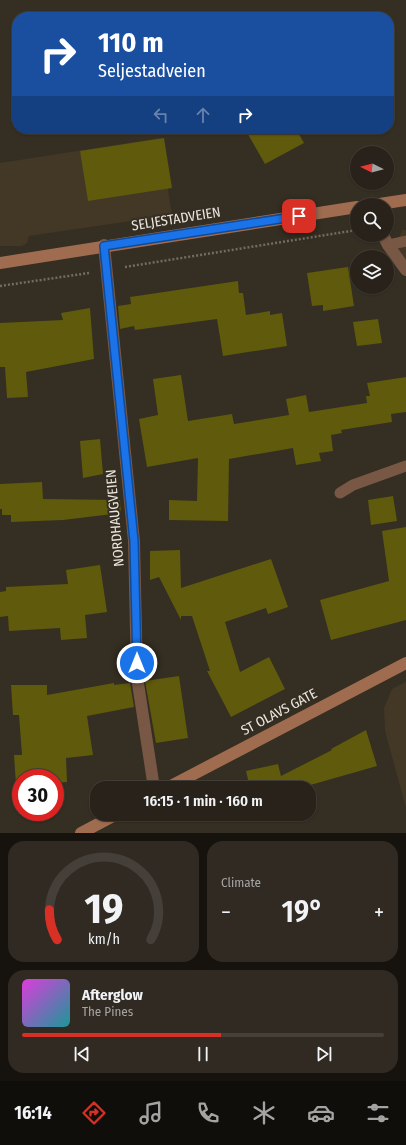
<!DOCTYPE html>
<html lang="en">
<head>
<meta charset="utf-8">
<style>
	:root { --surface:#28221a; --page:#302a23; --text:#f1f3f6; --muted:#a5a4a2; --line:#443f39; --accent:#d93025 }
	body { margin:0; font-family:"Fira Sans Condensed",sans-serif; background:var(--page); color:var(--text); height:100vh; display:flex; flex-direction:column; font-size:15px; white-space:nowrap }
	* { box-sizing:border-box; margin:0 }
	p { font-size:13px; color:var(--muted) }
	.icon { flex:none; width:22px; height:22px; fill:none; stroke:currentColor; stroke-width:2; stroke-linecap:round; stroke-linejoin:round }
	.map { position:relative; height:833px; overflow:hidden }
	.drawer { display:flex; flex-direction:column; gap:8px; padding:8px; background:#16130e; flex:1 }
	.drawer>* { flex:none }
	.top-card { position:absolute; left:12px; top:12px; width:382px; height:122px; border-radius:16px; box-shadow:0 1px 3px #0004,0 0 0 1px var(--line); background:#1a4fa0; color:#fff; overflow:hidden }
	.needle { width:26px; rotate:276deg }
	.fabs { position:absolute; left:350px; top:146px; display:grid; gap:8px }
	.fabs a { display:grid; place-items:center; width:44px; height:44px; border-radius:50%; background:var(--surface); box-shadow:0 1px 3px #0004,0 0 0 1px var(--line); font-size:20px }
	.speed { position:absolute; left:12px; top:769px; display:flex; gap:8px; font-size:20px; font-weight:700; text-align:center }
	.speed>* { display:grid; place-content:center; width:52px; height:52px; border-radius:50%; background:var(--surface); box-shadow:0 1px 3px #0004,0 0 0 1px var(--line); line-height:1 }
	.speed .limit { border:6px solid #d22; background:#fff; color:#111 }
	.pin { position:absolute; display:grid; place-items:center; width:34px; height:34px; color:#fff; margin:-17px; border-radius:8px; box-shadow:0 2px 6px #0006 }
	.me { position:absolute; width:44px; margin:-22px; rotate:0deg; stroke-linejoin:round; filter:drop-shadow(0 0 3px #0008) }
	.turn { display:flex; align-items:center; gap:14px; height:84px; padding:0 20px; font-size:18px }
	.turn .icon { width:52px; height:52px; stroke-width:2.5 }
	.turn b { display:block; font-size:28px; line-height:34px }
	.lanes { display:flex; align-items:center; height:38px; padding:0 20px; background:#0003; justify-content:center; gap:20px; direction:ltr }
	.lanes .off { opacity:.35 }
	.big { font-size:30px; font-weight:600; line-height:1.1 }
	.drawer .tile { flex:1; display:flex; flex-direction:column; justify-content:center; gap:6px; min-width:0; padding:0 14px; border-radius:16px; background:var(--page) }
	.drawer .dial { align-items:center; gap:0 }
	.dial svg { height:104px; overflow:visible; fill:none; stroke:var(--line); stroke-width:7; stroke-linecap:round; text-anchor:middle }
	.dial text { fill:var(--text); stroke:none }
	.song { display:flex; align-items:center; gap:12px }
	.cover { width:48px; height:48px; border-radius:6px; background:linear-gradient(135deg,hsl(300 70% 55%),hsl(180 70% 35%)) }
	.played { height:4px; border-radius:2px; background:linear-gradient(90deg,var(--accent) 55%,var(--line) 55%) }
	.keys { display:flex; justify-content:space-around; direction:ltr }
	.heat { display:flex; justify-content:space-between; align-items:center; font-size:22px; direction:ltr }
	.drawer .tiles { flex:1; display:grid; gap:8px; grid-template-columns:1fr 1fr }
	.tile:last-child { grid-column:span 2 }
	.trip { position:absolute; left:90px; top:781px; width:226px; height:40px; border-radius:16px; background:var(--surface); box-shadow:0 1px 3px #0004,0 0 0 1px var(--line); font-weight:600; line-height:40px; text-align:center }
	.menu { display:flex; height:64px; justify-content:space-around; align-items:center; background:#100e0a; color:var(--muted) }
	.menu .icon { width:28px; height:28px }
	.menu .selected { color:var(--accent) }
	.menu b { font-size:18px; color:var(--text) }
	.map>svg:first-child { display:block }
	.built { fill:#433726 }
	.building { fill:#5f5a0c }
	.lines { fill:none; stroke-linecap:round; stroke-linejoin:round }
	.path { stroke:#726c62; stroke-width:2.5; stroke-dasharray:2 2; stroke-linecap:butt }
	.lane { stroke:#785745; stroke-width:11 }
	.street { stroke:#785745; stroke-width:12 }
	.secondary { stroke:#a06c50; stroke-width:12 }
	.route-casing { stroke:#114b97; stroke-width:10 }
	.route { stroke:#1a73e8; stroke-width:7 }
	.labels { text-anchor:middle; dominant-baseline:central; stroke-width:4; stroke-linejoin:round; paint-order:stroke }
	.street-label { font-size:14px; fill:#eae5de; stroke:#352e22 }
</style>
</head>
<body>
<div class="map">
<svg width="406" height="833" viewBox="0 0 406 833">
	<rect width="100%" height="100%" fill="#352e22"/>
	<g class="built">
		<path d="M160,138L172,215L29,236L27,243L22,246H0V163Z"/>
		<path d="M402,230H406V260L395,247Z"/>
		<path d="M406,682V808L385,731L384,708L392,689Z"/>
	</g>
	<g class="building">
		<path d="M245,129H296L304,143L265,164Z"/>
		<path d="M164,138L172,188L88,201L80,151Z"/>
		<path d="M348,267L354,306L323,311V305L312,306L307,273Z"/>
		<path d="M238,281L239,293H243L246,315L270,311V315L282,313L287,346L223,356L217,319L135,330L134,326L120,329L118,306L131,304L130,297Z"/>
		<path d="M90,308L94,359L26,372L28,397L7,398L5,367H0V323L63,320L61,313Z"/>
		<path d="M378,319L382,343L357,346L353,322Z"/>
		<path d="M181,375L188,421L232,414L234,424L289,415L286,399L306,395L309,412L367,403L366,396H370L367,383L406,377V412L391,414L392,422L341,430L342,433L331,435L333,451L319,453L321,461L296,465L293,448L229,459L228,521L169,520V500L197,501L198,458L147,467L139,419L158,415L153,379Z"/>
		<path d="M100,439L103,474L83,478L80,441Z"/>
		<path d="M42,482L43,499L120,500L121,513L63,520L11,522V515H2V509H0V484Z"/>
		<path d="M393,496L397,521L371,525L368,500Z"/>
		<path d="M406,527V620L331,640L320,600L389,581L382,531Z"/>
		<path d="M180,550L181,588L271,559L288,607L268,614L266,608L225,622L240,672L269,657L285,689L231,717L207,671H210L192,616H181V620L159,577L150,580V551Z"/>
		<path d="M100,565L107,612L85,615L87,638L61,640L60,628L9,631L8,616L0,617V592L6,591V587L68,584L66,570Z"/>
		<path d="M179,676L188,738L156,743L145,681Z"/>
		<path d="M114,683V685L130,683L134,707L87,716L93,755L66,758L67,782L55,783V778H21V785H16L14,755H22L19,715H13L11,685H47V695Z"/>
		<path d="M366,730L377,766L300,788H250L246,771L278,764L281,776L332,750L331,749Z"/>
	</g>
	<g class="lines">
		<g class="path">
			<path d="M125,267L357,230"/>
			<path d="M0,286L89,273"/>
		</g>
		<g class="lane">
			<path d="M388,245L406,241"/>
			<path d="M340,493L353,485L406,466"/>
		</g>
		<g class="street">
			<path d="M383,235L388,245L406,270"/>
			<path d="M104,245L134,541L137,677L154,788"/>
		</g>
		<g class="secondary">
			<path d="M373,205L406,200"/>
			<path d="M0,263L357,207"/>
			<path d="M167,788L406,663"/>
			<path d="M81,833L117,814"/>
		</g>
	</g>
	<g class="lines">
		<defs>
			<path id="route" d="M137,663L134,541L104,246L299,216"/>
		</defs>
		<use href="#route" class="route-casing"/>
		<use href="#route" class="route"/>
	</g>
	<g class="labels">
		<g class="street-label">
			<text transform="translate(176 219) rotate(-9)">SELJESTADVEIEN</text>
			<text transform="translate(115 518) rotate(-95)">NORDHAUGVEIEN</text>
			<text transform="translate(279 712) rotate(-28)">ST OLAVS GATE</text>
		</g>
	</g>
</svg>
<div class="fabs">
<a><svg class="needle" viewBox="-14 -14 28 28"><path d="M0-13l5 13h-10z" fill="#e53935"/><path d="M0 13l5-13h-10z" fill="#a5a4a2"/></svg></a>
<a><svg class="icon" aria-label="search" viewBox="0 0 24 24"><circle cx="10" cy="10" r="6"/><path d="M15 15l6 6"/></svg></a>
<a><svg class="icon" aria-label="layers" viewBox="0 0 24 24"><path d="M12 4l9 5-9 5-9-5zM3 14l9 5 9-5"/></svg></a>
</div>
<div class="speed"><div class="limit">30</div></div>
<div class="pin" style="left:299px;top:216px;background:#d93025"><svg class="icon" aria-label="arrive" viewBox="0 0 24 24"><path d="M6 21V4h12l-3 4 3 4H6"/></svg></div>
<svg class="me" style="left:137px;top:663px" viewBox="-20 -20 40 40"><circle r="17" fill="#1a73e8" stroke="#fff" stroke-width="3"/><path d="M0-11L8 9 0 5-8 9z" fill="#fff"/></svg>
<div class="trip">16:15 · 1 min · 160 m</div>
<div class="top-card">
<div class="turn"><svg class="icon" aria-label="right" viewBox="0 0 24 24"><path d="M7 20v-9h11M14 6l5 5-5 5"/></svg><div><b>110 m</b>Seljestadveien</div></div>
<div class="lanes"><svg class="icon off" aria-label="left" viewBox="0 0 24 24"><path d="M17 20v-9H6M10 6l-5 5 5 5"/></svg><svg class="icon off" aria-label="ahead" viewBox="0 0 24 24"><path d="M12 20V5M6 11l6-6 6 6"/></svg><svg class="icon" aria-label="right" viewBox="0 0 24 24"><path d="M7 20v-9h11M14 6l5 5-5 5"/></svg></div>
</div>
</div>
<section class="drawer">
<div class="tiles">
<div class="tile dial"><svg viewBox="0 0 100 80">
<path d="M14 69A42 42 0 1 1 86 69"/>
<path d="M14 69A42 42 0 0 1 8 46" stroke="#d93025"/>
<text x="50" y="56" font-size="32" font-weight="700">19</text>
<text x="50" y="72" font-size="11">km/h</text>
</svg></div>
<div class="tile"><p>Climate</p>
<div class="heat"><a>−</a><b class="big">19°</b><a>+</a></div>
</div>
<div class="tile">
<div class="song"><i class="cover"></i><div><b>Afterglow</b><p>The Pines</p></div></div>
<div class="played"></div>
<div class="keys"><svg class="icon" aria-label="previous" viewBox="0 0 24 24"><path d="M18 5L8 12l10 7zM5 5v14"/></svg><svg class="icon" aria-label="pause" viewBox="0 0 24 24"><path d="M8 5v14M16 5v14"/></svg><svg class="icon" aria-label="next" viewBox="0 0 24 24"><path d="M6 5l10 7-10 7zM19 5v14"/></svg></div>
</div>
</div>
</section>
<nav class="menu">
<b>16:14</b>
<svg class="icon selected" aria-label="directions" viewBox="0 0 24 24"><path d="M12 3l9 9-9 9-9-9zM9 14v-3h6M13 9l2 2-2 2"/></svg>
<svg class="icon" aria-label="music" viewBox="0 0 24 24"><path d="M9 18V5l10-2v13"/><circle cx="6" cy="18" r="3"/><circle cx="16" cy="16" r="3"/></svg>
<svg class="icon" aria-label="phone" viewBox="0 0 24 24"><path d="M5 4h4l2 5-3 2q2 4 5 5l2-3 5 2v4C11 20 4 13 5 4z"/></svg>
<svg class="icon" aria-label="climate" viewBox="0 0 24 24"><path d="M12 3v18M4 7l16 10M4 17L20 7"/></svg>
<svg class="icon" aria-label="car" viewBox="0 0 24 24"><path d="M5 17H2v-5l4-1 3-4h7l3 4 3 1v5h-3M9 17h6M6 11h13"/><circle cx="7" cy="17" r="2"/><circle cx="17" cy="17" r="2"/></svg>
<svg class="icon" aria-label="filters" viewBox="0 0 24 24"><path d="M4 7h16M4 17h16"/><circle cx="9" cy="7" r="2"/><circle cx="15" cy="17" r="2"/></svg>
</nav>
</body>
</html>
